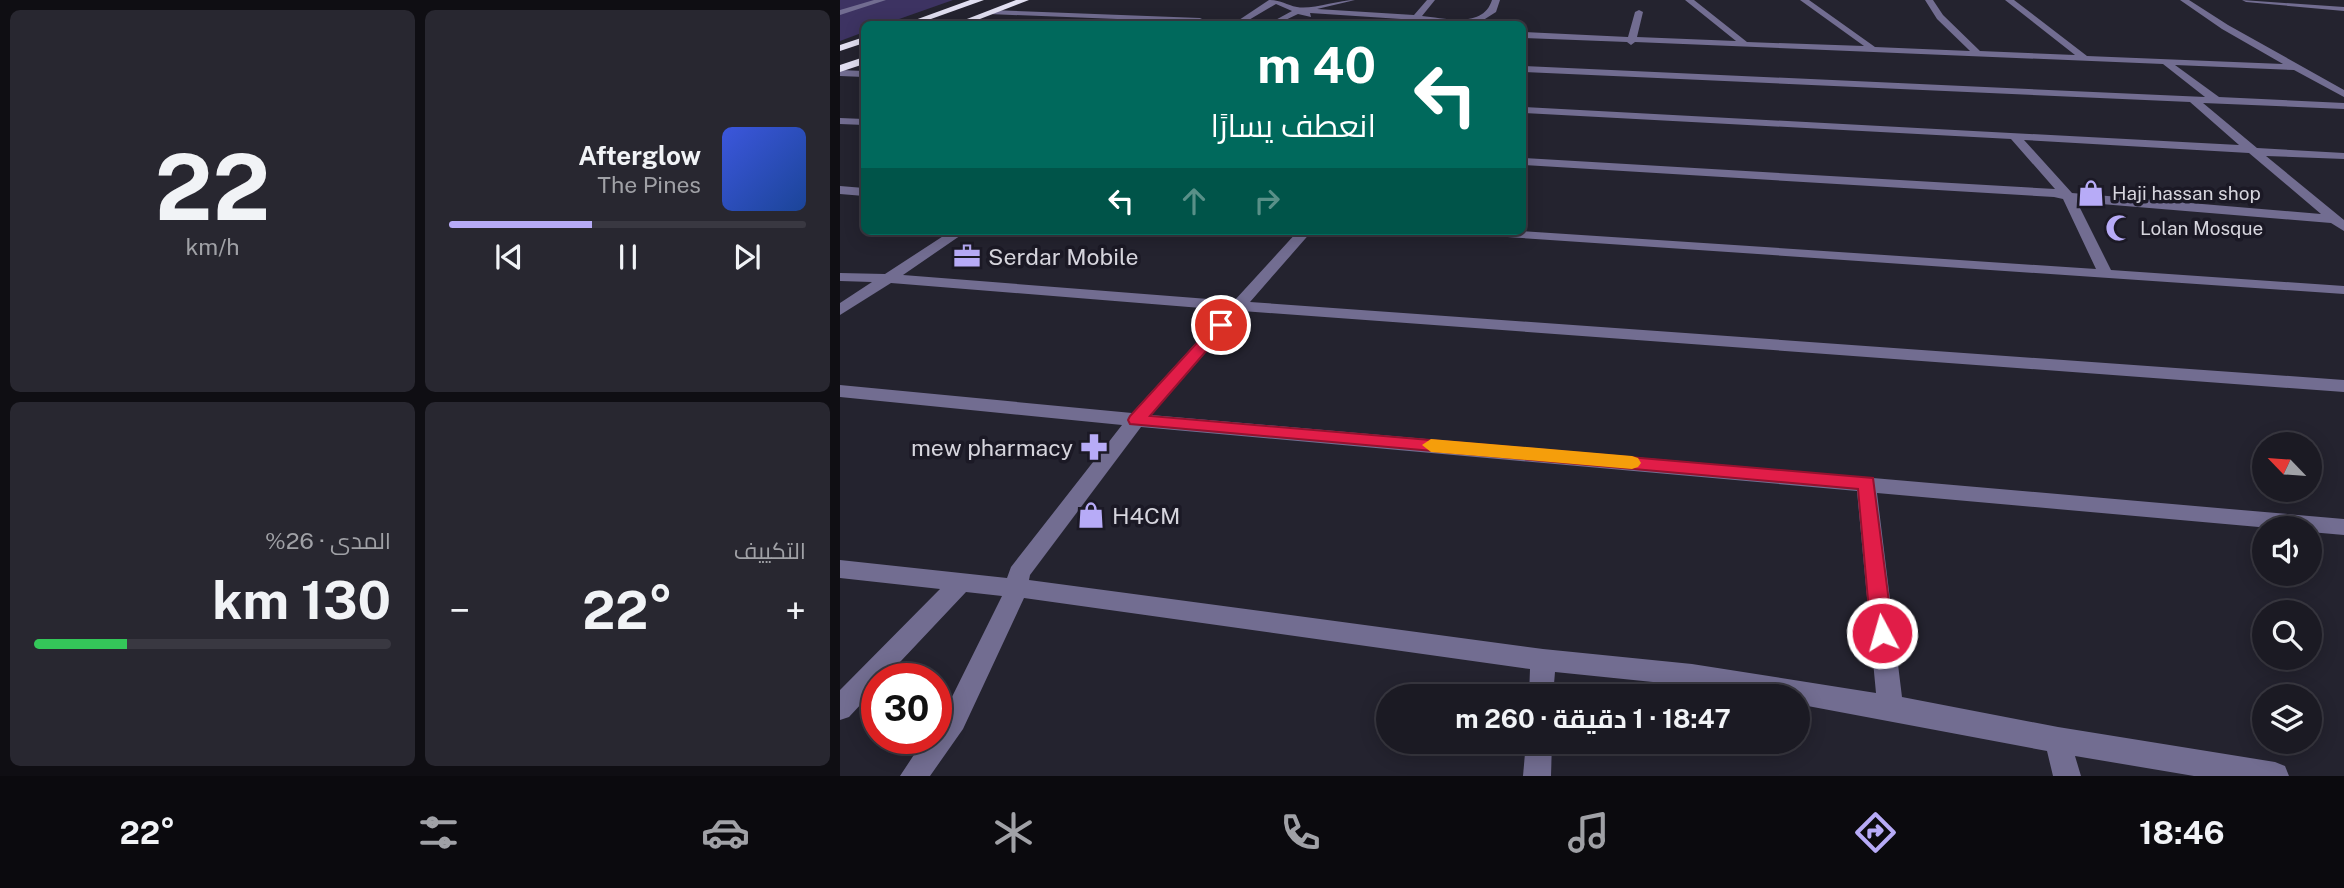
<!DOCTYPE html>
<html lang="ar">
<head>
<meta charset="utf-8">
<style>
	:root { --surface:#1b1a23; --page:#282730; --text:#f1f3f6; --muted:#a0a1a6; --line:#393841; --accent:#b7abf7 }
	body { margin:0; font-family:"Public Sans",Cairo,sans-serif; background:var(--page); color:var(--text); direction:rtl; height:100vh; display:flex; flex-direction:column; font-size:26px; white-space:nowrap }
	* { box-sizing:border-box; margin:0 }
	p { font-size:23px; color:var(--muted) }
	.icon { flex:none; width:38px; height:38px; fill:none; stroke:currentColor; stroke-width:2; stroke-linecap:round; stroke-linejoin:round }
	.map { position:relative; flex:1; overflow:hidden; direction:ltr }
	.panel { display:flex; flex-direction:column; gap:10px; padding:10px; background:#0f0e13; width:840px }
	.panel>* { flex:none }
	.top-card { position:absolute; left:21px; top:21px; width:665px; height:214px; border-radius:10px; box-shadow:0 4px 18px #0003,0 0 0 2px var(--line); direction:rtl; background:#00695c; color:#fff; overflow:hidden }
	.needle { width:46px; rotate:295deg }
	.controls { position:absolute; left:1412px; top:432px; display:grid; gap:14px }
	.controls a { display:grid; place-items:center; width:70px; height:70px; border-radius:50%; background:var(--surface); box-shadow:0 4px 18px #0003,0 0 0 2px var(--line); font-size:35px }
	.speed { position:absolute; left:21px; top:663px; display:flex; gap:14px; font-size:35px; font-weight:700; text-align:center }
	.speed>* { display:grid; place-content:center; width:91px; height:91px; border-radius:50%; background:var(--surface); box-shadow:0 4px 18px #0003,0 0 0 2px var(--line); line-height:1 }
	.speed .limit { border:10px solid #d22; background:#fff; color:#111 }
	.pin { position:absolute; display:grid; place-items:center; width:60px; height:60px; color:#fff; margin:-30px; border:4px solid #fff; border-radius:50%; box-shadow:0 2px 7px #0007 }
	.me { position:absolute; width:77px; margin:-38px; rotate:354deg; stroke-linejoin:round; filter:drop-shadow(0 0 5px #0008) }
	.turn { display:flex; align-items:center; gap:24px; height:147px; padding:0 35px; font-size:32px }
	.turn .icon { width:91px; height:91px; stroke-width:2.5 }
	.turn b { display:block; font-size:49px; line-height:60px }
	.lanes { display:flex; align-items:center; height:66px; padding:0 35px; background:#0003; justify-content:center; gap:35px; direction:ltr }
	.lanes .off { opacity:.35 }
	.big { font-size:52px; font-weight:700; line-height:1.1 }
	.panel .card { flex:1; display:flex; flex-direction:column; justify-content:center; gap:10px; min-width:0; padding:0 24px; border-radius:10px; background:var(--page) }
	.panel .dial { align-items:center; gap:0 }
	.dial b { font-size:91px; line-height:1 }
	.song { display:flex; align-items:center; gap:21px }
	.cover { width:84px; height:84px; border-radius:10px; background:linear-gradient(135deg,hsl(230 70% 55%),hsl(220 70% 35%)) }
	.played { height:7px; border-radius:4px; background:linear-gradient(90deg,var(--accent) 40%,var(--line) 40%) }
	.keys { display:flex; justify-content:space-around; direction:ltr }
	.heat { display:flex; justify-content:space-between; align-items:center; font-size:38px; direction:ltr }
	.charge { height:10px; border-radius:5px; background:linear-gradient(90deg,#34c759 26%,var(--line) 0) }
	.panel .tiles { flex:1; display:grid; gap:10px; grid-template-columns:repeat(2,1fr) }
	.trip { position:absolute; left:536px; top:684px; width:434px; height:70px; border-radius:35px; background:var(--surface); box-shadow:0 4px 18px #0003,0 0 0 2px var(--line); font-weight:700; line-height:70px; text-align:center; direction:rtl }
	.tabs { display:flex; height:112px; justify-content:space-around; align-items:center; background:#0b0a0e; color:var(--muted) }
	.tabs .icon { width:49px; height:49px }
	.tabs .active { color:var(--accent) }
	.tabs b { font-size:32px; color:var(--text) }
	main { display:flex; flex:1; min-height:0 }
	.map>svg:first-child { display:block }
	.green { fill:#3d3362 }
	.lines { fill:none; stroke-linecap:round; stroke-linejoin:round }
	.minor { fill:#726d91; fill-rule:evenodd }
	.highway { fill:#e1dff1; fill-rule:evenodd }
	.route { fill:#e11d48; stroke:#92132f; stroke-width:2 }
	.slow { fill:#f59e0b }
	.labels { text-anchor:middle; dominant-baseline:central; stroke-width:7; stroke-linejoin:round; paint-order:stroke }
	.far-poi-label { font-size:19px; fill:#d6d5dd; stroke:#1b1925; text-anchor:start }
	.poi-label { font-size:23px; fill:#d6d5dd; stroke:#1b1925; text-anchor:start }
</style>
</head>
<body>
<main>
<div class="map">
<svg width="1504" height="776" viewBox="0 0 1504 776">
	<rect width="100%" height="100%" fill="#24232f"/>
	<path class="green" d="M0,0H113L45,24H24V32L0,41Z"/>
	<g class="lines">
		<g class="minor">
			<path d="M34,0H46L0,15V10Z"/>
			<path d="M429,0C441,0 446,5 457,7C471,10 498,0 515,0L477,9L574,15L587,0H595L582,16C605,18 643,29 652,0H660L656,12L637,24L470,13L471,17L458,14L437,24H428L452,11L436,4L402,24H393Z"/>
			<path d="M845,0H854L907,42L1024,46L960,0H969L1035,47L1130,51L1097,19L1085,0H1093L1103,15L1140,51L1235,55L1165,0H1174L1247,56L1443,64L1382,29L1340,0H1349L1388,25L1504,90V97L1454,70L1335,65L1379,97L1504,103V109L1363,103L1417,148L1504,153V159L1426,156L1504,220V231L1491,223L1237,202L1271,270L1504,286V294L623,234L621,231H682L1256,269L1223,199L1214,197L682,165V158L1215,189L1171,139L682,113V107L1399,145L1350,102L682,72V66L1365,97L1323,64L795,42L791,45L787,42L682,38V32L788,37L795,12L799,10L803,12L797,37L896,41ZM1184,140L1409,153L1481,214L1232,193Z"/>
			<path d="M1402,0L1504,7V11L1406,2Z"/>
			<path d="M152,10L360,18L364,20L360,24H352L353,22L149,14Z"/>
			<path d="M0,70L24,71V77L0,76Z"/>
			<path d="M0,118L24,119V125L0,124Z"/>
			<path d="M0,186L24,188V196L0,194Z"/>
			<path d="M111,231H127L63,275L394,301L458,231H472L410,302L1504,380V392L402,311L311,415L1504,519V535L1470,532V528H1430L1037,493L1062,697L1218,727L1435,762L1445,766L1449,776H1354L1235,756L1241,776H1213L1207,751L957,704V696H913L852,686L715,672L713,696H689L690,669L184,598L123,729L90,776H60L85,738H96V723L105,711L162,596L126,592L44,679H37V687L9,717L0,720V690L100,589L0,578V560L167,578L171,567L282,425L0,397V385L292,413L386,310L51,283L0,315V303L32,282L0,281V273L45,274ZM301,427L1017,491L1036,693L852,664L703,649L189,580L190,575Z"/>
			<path d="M686,742H712L711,776H683Z"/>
		</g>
		<g class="highway">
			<path d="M130,0H144L77,24H64Z"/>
			<path d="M176,0H189L127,24H114Z"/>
			<path d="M24,37V43L0,51V45Z"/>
			<path d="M24,57V64L0,72V65Z"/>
		</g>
	</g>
	<path class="route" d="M381,321L386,322L389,325L386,328L310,416L1033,478L1053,633L1050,639L1042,642L1035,639L1031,633L1018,489L290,424L288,420L290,416L376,322Z"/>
	<path class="slow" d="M591,439L792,456L798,458L801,463L798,467L792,469L591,452L582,445Z"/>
	<defs>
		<symbol id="shop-bare" viewBox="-9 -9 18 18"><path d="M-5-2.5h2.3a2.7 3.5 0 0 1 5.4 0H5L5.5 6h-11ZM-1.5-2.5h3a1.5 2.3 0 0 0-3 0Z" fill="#b7abf7" stroke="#1b1925" stroke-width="2.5" paint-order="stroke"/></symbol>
		<symbol id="mosque-bare" viewBox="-9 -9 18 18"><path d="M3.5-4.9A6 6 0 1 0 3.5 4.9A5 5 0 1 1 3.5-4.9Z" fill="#b7abf7" stroke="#1b1925" stroke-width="2.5" paint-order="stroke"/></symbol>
		<symbol id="office-bare" viewBox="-9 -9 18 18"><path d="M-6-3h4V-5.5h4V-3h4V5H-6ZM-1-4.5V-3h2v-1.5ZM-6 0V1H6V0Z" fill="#b7abf7" stroke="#1b1925" stroke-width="2.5" paint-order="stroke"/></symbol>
		<symbol id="pharmacy-bare" viewBox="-9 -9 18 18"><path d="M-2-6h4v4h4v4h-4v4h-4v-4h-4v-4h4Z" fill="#b7abf7" stroke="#1b1925" stroke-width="2.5" paint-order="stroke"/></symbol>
	</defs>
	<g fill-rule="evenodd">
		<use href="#shop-bare" x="1232" y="174" width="38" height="38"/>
		<use href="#mosque-bare" x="1260" y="209" width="38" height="38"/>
		<use href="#office-bare" x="108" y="237" width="38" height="38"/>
		<use href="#pharmacy-bare" x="235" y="428" width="38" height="38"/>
		<use href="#shop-bare" x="232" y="496" width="38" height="38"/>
	</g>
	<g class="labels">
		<g class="far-poi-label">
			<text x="1272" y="193">Haji hassan shop</text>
			<text x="1300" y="228">Lolan Mosque</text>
		</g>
		<g class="poi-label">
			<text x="148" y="256">Serdar Mobile</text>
			<text x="233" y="447" text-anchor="end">mew pharmacy</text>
			<text x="272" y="515">H4CM</text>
		</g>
	</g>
</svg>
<div class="controls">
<a><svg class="needle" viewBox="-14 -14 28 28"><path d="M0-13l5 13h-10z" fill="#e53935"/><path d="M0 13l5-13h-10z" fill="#a0a1a6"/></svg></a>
<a><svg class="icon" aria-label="sound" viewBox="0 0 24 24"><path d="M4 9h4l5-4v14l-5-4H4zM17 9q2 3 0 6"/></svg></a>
<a><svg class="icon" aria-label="search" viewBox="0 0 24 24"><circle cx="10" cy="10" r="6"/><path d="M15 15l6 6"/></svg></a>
<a><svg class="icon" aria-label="layers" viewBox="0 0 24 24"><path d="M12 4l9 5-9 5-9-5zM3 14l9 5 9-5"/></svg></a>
</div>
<div class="speed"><div class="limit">30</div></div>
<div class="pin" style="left:381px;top:325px;background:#d93025"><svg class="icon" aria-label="arrive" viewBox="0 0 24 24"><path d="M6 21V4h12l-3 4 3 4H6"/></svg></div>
<svg class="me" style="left:1042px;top:633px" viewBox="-20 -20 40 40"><circle r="17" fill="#e11d48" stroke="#fff" stroke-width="3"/><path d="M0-11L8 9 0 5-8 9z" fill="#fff"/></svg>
<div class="trip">18:47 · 1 دقيقة · 260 m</div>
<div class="top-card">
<div class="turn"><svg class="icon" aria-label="left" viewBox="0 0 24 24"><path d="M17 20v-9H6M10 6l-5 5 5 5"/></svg><div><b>40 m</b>انعطف يسارًا</div></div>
<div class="lanes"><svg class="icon" aria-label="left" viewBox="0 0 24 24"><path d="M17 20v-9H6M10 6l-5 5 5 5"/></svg><svg class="icon off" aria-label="ahead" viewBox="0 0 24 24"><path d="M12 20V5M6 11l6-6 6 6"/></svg><svg class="icon off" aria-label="right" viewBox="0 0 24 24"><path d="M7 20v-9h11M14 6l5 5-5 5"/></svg></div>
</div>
</div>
<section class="panel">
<div class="tiles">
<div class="card">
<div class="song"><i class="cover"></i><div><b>Afterglow</b><p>The Pines</p></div></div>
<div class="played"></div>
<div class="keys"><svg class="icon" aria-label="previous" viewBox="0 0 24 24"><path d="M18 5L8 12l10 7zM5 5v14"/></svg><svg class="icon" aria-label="pause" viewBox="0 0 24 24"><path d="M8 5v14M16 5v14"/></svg><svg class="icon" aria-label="next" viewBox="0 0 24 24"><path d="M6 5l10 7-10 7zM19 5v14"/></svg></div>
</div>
<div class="card dial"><b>22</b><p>km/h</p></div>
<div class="card"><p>التكييف</p>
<div class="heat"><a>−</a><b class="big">22°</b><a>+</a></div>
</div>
<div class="card"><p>المدى · 26%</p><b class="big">130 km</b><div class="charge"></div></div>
</div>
</section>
</main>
<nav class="tabs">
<b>18:46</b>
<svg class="icon active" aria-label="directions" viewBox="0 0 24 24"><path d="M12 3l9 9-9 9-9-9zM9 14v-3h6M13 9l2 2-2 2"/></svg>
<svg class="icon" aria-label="music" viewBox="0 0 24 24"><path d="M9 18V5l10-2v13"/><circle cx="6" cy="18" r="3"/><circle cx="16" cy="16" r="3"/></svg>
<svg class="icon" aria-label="phone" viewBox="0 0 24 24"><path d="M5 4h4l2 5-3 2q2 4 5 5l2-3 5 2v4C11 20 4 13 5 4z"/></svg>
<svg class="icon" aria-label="climate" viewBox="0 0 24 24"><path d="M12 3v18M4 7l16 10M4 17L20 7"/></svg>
<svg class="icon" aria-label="car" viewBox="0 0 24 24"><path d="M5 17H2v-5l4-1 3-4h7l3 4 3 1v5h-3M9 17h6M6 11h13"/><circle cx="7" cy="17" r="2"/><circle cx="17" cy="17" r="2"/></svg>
<svg class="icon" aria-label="filters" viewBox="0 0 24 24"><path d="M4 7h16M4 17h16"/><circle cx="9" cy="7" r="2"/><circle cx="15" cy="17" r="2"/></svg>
<b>22°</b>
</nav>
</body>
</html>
